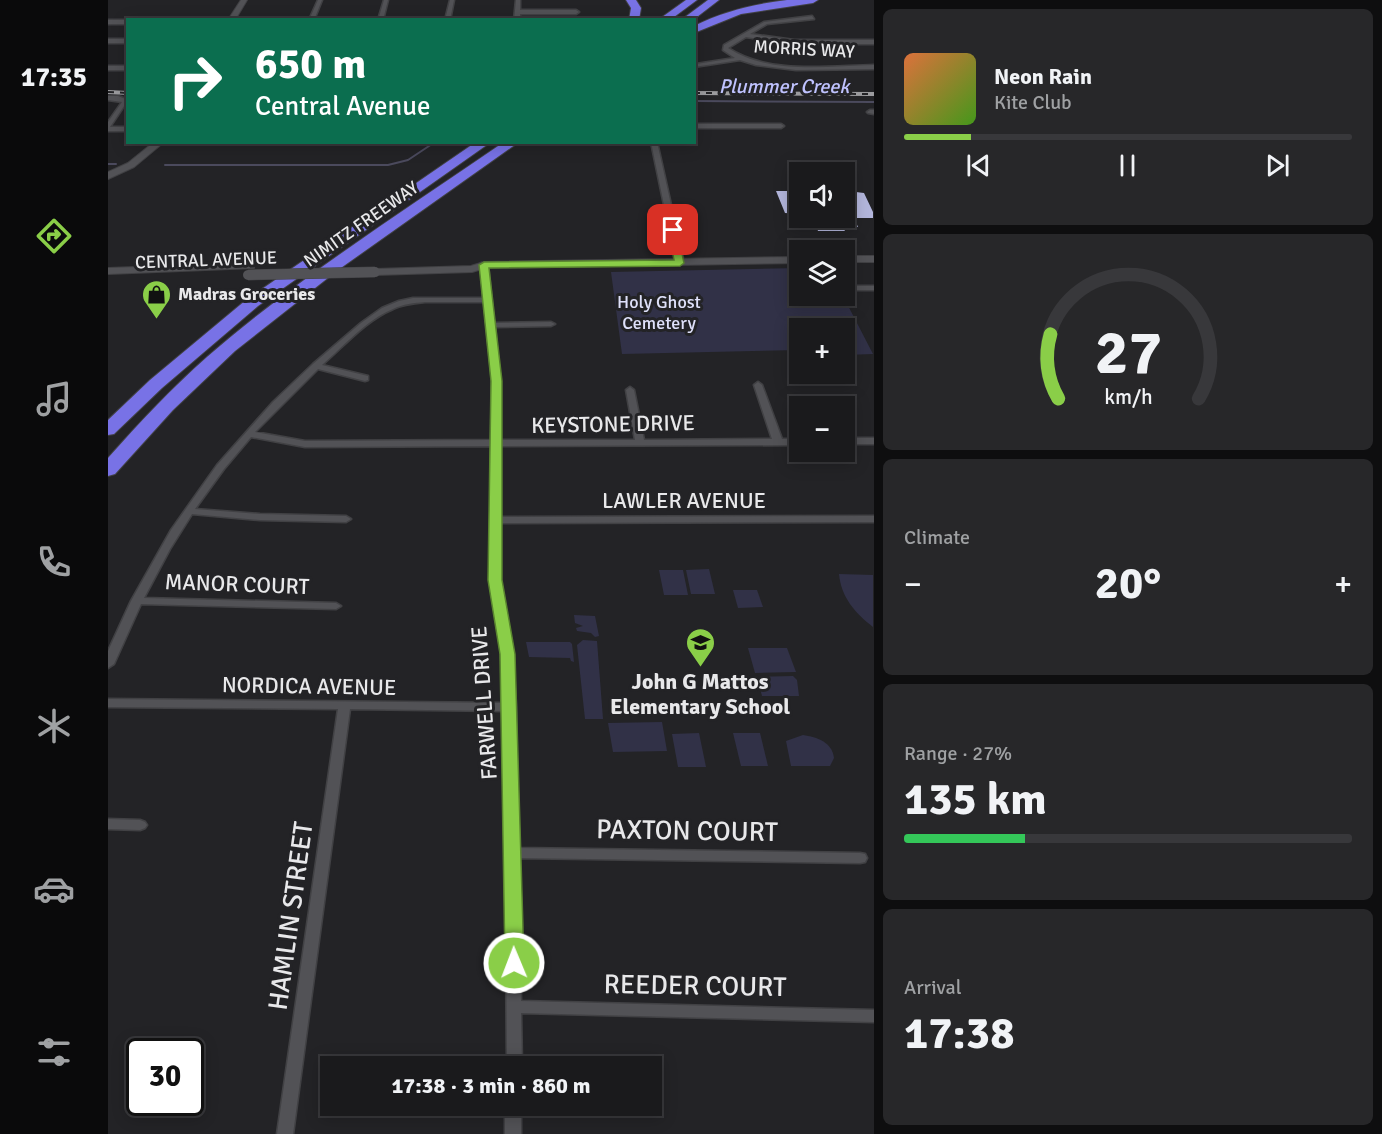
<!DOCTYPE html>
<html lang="en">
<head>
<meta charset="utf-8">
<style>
	:root { --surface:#1a1a1c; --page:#272729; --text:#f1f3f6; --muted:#9fa1a3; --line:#38383b; --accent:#8ace48 }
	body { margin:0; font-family:Signika,sans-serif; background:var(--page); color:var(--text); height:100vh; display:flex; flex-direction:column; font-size:22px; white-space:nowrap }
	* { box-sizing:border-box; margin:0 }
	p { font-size:20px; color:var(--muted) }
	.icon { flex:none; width:33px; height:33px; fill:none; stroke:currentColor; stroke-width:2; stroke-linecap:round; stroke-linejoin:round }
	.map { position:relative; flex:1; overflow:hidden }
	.sheet { display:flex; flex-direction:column; gap:9px; padding:9px; background:#0e0e0f; width:508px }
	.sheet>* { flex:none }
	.hud { position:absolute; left:18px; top:18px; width:570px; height:126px; border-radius:0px; box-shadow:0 3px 15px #0003,0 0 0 2px var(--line); background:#0b6e4f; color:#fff; overflow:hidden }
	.controls { position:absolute; left:681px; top:162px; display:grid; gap:12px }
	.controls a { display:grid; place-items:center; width:66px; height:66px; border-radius:0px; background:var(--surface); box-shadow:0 3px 15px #0003,0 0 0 2px var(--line); font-size:30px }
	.speed { position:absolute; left:18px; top:1038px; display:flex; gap:12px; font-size:30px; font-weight:700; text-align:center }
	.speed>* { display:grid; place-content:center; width:78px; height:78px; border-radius:50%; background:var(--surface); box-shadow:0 3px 15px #0003,0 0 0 2px var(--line); line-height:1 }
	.speed .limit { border:3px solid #111; border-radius:9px; background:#fff; color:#111 }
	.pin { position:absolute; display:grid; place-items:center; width:51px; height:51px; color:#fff; margin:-26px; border-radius:12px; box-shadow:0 3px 9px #0006 }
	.me { position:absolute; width:66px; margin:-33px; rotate:359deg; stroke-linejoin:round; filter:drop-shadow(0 0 4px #0008) }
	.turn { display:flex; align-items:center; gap:21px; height:126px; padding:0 30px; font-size:27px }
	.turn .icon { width:78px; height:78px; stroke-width:2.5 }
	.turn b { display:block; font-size:42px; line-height:51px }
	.big { font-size:45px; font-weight:700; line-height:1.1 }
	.sheet .card { flex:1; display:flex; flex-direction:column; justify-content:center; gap:9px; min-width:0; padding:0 21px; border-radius:9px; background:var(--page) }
	.sheet .dial { align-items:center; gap:0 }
	.dial svg { height:156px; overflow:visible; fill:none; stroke:var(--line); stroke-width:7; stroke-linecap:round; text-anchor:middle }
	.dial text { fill:var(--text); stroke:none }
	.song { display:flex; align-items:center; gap:18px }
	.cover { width:72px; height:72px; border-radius:9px; background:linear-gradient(135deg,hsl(20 70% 55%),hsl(100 70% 35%)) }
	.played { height:6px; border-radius:3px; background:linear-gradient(90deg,var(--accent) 15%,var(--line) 15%) }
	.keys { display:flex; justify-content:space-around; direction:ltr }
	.heat { display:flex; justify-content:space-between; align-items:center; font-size:33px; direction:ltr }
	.charge { height:9px; border-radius:4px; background:linear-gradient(90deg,#34c759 27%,var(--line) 0) }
	.trip { position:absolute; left:212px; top:1056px; width:342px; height:60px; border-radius:0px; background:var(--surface); box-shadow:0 3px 15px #0003,0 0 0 2px var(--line); font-weight:700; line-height:60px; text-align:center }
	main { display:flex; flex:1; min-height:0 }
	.tabs { display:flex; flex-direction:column; width:108px; justify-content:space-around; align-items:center; background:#0a0a0b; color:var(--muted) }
	.tabs .icon { width:42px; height:42px }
	.tabs .current { color:var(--accent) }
	.tabs b { font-size:27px; color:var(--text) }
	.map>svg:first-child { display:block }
	.green { fill:#313147 }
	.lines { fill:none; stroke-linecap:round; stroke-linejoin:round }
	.stream { stroke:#4b4a5d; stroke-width:2 }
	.building { fill:#b3b6dc }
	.minor-casing { stroke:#414144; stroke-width:3 }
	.secondary-casing { stroke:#414144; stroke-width:2 }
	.motorway-casing { stroke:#414144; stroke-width:2 }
	.minor { fill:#525256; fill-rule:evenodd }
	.secondary { fill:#525256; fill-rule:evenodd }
	.motorway { fill:#7872e6; fill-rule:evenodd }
	.rail-casing { stroke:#9b9b9e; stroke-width:4 }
	.rail { stroke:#232326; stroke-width:2; stroke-dasharray:6; stroke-linecap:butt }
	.secondary-bridge-casing { stroke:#414144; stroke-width:11; stroke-linecap:butt }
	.secondary-bridge { stroke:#525256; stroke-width:10 }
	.route { fill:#8ace48; stroke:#5a862f; stroke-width:1.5 }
	.labels { text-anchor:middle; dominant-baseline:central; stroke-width:6; stroke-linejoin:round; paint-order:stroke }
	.far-street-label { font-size:18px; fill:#e8e8ea; stroke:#232326 }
	.far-poi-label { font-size:18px; font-weight:bold; fill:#e8e8ea; stroke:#232326; text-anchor:start }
	.far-park-label { font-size:18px; fill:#dfe1fa; stroke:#232326 }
	.far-water-label { font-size:20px; font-style:italic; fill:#bfc2fe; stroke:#232326 }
	.street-label { font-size:22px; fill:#e8e8ea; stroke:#232326 }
	.poi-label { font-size:22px; font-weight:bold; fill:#e8e8ea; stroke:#232326 }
	.near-street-label { font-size:27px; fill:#e8e8ea; stroke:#232326 }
</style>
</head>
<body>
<main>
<nav class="tabs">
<b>17:35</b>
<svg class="icon current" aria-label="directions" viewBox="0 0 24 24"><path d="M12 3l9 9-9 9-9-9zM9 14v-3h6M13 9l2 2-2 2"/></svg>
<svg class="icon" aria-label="music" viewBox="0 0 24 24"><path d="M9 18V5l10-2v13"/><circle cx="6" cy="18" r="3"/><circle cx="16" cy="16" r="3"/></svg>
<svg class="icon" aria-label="phone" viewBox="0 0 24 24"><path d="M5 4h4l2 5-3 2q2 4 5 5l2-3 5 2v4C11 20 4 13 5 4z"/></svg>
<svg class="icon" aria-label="climate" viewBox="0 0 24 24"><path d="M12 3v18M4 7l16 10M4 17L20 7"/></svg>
<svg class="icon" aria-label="car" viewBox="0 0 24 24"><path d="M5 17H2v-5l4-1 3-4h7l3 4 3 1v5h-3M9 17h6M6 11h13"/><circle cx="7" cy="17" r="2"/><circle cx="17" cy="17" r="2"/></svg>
<svg class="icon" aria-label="filters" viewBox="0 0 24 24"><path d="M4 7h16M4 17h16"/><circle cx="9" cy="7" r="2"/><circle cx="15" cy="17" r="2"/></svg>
</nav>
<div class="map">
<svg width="766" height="1134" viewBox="0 0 766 1134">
	<rect width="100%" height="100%" fill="#232326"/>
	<g class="green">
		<path d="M691,268L692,296H735L765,354L737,355L736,328H692L691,350L514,354L503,272Z"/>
		<path d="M601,569L607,594H583L578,570Z"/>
		<path d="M551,570H575L580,595H556Z"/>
		<path d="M731,574L765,575V627C747,613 733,597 731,574Z"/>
		<path d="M625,590H649L655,607L630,608Z"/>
		<path d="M466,615L487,616L491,636L487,637L483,633L469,631L468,628L475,626L467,623Z"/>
		<path d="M475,640L489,641L495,719H477L469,645Z"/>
		<path d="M418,642H462L464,644L466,662L463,661L462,658L421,657Z"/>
		<path d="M640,648H679L688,672L647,673Z"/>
		<path d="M685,676L689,680L691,696H654L649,677Z"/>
		<path d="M554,722L559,751L505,752L500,723Z"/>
		<path d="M591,733L598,767H570L564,734Z"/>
		<path d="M625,733H652L660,766H633Z"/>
		<path d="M695,735C709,737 724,742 726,758L722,766H683L678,741Z"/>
	</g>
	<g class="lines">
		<g class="stream">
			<path d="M586,101L766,102"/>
			<path d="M0,164H8"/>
			<path d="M57,165H280L300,160L327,142"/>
		</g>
	</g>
	<g class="building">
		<path d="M668,191H692V214L677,213Z"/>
		<path d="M740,191L756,193L765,212V218H746L750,227L736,226V194H741Z"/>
		<path d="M705,218H729L737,231H710Z"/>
	</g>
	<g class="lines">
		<defs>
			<g id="minor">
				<path d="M210,0H214L206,20H201Z"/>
				<path d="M276,0H280L275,20H270Z"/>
				<path d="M342,0H346L342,20H337Z"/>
				<path d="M408,0H412V10H468L471,12L468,14H412V20H406Z"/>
				<path d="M704,16L706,19L659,24L642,34L686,40H766V44H686L638,37L620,48C662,75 718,66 766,65V69L688,70L648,65L632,60L586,67L588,64L627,58L615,50L616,45L656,22Z"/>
				<rect x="0" y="20" width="20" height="4"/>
				<rect x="0" y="39" width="20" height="4"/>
				<rect x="0" y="66" width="20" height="4"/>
				<path d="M0,96H10L20,100L2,127H20V131H0V122L14,102L0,100Z"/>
				<path d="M762,110H766V114L760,113L759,112Z"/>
				<path d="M586,124H673L676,126L673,128H586Z"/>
				<path d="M543,142H549L576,263L572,265L568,263Z"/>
				<path d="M373,263L380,265L386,323L443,322L447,324L443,326L387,327L392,381V440H527L518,390L522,387L526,390L536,440L664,439L646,385L650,382L654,385L674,439H692V445L392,446V517L766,516V522L392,523V580L405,654L408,707L410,848L752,853L757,854L759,858L757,862L752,863L410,858L413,1001L766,1010V1022L413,1013L414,1066H399L396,711L242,709L185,1134H169L230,709L0,707V699L396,703L393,654L382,580L383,446L197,447L143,437L116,469L87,509L152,514L238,516L243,519L238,522L152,520L84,514L62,549L36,598L228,603L233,606L228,609L33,604L6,664L0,668V651L23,601L63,530L109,465L165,402L205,364L253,323L274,308L291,301L305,298H375ZM317,302H376L384,381L383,440L197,441L147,432L210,369L257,381L260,380V376L214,365C236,346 258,320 285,309C295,304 306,303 317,302Z"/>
				<rect x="736" y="286" width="30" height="4"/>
				<rect x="736" y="438" width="30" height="6"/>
				<path d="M0,819L32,820L37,822L39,825L37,828L32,830L0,829Z"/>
				<rect x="397" y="1106" width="16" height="28"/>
			</g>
			<g id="secondary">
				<path d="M133,0H139L127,20H120Z"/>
				<path d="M46,142H56L26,167L0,179V172L20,163Z"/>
				<rect x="736" y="256" width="30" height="6"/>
				<path d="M692,257V263L377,268L364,272L267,275L262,272L267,269L363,266L376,262Z"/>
				<path d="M142,263L146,264V268L0,274V268Z"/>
			</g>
			<g id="motorway">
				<path d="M518,0H528L533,8L531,20H521L523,8Z"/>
				<path d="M578,0H589L562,20H550Z"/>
				<path d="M600,0H611L585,20H573Z"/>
				<path d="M679,0H710L705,3L633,14L586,33V26C616,11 646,4 679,0Z"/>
				<path d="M368,142H383L150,306L54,388L6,434L0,435V420L42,380L138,300Z"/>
				<path d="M396,142H411L230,270L127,351L65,410L7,474L0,476V458C31,423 64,388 99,357C191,277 296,211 396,142Z"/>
			</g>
		</defs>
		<use href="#minor" class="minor-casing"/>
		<use href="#secondary" class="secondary-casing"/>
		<use href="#motorway" class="motorway-casing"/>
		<use href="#minor" class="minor"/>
		<use href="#secondary" class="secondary"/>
		<use href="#motorway" class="motorway"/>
		<defs>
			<g id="rail">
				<path d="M0,92L20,93"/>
				<path d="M586,93L766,94"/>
			</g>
		</defs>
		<use href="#rail" class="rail-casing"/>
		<use href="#rail" class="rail"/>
		<defs>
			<path id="secondary-bridge" d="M140,275L267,272"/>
		</defs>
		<use href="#secondary-bridge" class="secondary-bridge-casing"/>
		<use href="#secondary-bridge" class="secondary-bridge"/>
	</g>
	<path class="route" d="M565,227L569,230L576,263L572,266L381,268L394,381V580L407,654L416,963L413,968L406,970L400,968L397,963L392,654L380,580L383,381L371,265L376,262L566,260L560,230Z"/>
	<defs>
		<symbol id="shop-pin" viewBox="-11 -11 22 30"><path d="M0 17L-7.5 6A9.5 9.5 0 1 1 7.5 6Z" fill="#8ace48" stroke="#232326"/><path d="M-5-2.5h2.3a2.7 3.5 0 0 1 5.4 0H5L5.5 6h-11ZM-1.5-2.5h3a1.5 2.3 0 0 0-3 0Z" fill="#111"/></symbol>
		<symbol id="school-pin" viewBox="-11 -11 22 30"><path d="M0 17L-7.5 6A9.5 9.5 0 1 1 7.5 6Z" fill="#8ace48" stroke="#232326"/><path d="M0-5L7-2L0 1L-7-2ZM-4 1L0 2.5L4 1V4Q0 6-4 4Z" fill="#111"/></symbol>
	</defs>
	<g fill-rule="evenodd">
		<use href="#shop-pin" x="32" y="278" width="33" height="45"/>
		<use href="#school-pin" x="576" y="626" width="33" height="45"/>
	</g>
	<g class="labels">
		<g class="far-street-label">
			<text transform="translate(696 49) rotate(3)">MORRIS WAY</text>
			<text transform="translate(253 224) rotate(-35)">NIMITZ FREEWAY</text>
			<text transform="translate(98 260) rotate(-2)">CENTRAL AVENUE</text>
		</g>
		<g class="far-poi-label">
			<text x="70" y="294">Madras Groceries</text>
		</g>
		<g class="far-park-label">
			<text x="551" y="302">Holy Ghost<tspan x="551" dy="21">Cemetery</tspan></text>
		</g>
		<g class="far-water-label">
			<text x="676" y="86">Plummer Creek</text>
		</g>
		<g class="street-label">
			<text transform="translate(505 424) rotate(-1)">KEYSTONE DRIVE</text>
			<text x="576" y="500">LAWLER AVENUE</text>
			<text transform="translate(129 584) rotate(2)">MANOR COURT</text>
			<text transform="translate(201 686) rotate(1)">NORDICA AVENUE</text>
			<text transform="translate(376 703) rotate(-94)">FARWELL DRIVE</text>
		</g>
		<g class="poi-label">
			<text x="592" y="681">John G Mattos<tspan x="592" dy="25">Elementary School</tspan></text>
		</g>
		<g class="near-street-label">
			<text transform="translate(579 831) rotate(1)">PAXTON COURT</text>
			<text transform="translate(183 916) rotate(-82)">HAMLIN STREET</text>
			<text transform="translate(587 986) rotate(1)">REEDER COURT</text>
		</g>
	</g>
</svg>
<div class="controls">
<a><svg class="icon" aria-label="sound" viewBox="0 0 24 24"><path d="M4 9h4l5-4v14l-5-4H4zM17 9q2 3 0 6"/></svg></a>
<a><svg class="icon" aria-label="layers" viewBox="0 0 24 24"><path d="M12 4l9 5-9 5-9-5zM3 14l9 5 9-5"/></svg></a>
<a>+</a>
<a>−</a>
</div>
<div class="speed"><div class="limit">30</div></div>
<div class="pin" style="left:565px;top:230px;background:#d93025"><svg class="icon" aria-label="arrive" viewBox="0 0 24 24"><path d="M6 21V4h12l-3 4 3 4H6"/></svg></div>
<svg class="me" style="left:406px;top:963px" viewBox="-20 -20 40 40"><circle r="17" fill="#8ace48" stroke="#fff" stroke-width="3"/><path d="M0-11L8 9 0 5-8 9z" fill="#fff"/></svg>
<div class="trip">17:38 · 3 min · 860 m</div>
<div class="hud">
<div class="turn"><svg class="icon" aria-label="right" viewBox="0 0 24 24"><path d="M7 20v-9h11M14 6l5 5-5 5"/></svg><div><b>650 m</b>Central Avenue</div></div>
</div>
</div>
<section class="sheet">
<div class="card">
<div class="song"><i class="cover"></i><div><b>Neon Rain</b><p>Kite Club</p></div></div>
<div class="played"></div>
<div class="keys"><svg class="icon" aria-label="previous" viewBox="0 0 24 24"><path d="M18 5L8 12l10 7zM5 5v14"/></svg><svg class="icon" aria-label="pause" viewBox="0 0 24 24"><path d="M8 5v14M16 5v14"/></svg><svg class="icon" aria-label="next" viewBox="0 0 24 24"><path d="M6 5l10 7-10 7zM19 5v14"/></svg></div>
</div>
<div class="card dial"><svg viewBox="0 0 100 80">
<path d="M14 69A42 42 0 1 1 86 69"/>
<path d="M14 69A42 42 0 0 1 10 36" stroke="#8ace48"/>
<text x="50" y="56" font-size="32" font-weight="700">27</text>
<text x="50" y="72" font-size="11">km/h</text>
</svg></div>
<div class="card"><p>Climate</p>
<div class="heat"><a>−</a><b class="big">20°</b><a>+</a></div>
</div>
<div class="card"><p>Range · 27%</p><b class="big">135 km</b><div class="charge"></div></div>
<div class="card"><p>Arrival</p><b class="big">17:38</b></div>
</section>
</main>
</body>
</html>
